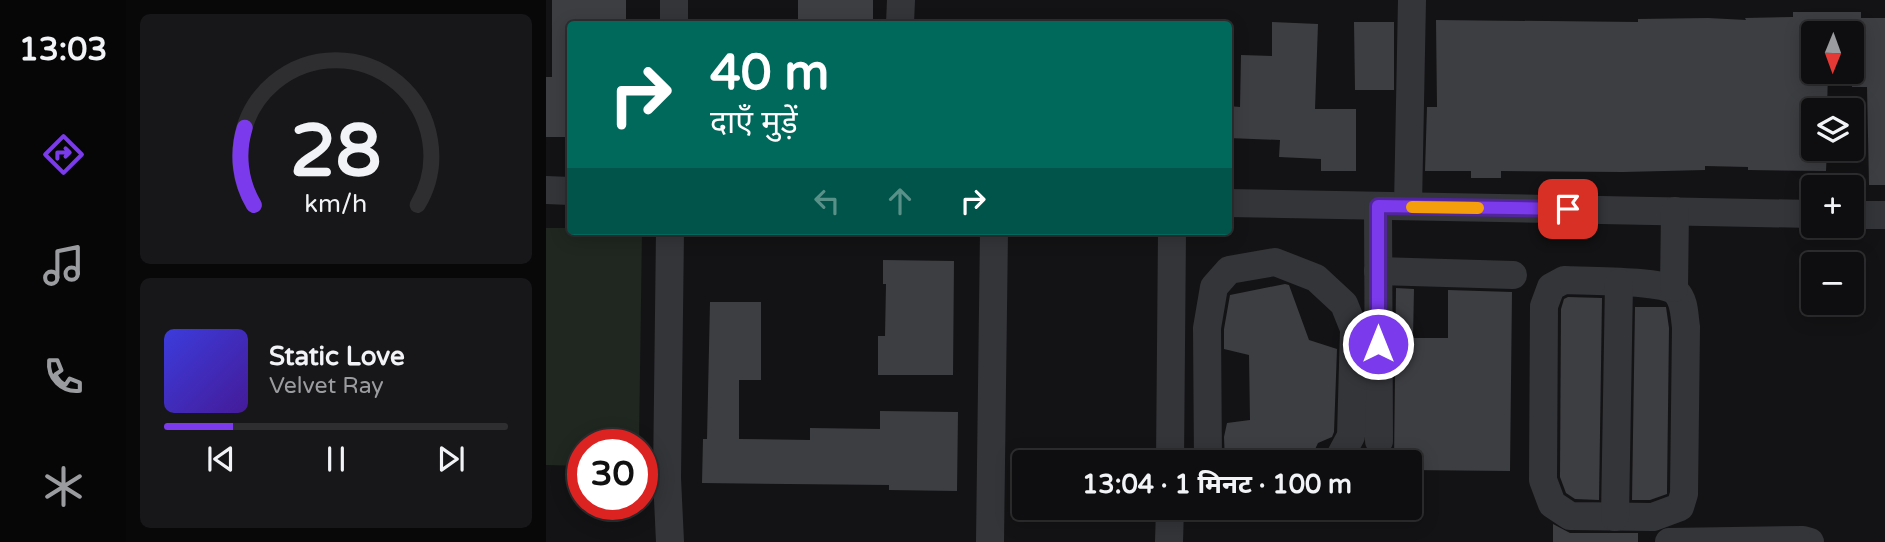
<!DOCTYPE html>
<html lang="hi">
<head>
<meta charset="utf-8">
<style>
	:root { --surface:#0e0e10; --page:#171719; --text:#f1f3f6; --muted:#9b9c9f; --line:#2e2e30; --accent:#7c3aed }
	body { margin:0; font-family:"Varela Round","Noto Sans Devanagari",sans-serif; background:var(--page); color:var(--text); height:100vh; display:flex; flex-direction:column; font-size:26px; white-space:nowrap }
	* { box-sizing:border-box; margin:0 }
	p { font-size:23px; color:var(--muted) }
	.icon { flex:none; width:38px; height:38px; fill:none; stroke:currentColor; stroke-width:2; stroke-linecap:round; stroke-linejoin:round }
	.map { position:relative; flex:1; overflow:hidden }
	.sheet { display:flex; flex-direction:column; gap:14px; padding:14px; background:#080809; width:420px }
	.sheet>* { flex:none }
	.hud { position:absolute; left:21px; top:21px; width:665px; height:214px; border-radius:7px; box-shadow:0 4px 18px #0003,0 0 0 2px var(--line); background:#00695c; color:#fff; overflow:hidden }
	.needle { width:46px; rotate:181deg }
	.tools { position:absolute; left:1255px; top:21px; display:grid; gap:14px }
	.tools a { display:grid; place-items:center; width:63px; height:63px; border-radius:7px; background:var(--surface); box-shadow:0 4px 18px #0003,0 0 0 2px var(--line); font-size:35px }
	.speed { position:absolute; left:21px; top:429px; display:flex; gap:14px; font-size:35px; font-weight:700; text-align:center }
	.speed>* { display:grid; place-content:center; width:91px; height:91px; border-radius:50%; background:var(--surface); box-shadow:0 4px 18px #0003,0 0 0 2px var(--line); line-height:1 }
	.speed .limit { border:10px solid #d22; background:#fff; color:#111 }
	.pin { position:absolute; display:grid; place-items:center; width:60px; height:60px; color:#fff; margin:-30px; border-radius:14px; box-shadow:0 4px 10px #0006 }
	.me { position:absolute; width:77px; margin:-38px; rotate:0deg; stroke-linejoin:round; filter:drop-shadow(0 0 5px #0008) }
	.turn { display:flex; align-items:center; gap:24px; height:147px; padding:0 28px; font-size:32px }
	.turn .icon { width:91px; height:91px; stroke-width:2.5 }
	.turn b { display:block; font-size:49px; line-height:60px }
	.lanes { display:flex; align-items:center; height:66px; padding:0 28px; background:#0003; justify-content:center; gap:35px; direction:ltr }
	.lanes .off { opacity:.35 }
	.sheet .tile { flex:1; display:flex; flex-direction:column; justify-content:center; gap:10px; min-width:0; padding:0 24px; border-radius:10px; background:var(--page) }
	.sheet .dial { align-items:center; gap:0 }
	.dial svg { height:182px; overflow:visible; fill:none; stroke:var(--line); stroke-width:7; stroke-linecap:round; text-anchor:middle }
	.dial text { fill:var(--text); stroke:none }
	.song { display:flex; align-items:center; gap:21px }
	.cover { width:84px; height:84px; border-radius:10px; background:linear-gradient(135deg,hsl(240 70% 55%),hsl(260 70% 35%)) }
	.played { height:7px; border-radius:4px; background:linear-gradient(90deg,var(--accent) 20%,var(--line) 20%) }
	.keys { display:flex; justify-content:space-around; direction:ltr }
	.trip { position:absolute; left:466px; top:450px; width:410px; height:70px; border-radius:7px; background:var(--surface); box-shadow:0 4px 18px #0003,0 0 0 2px var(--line); font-weight:700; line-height:70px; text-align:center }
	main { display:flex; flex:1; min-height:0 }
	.tabs { display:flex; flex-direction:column; width:126px; justify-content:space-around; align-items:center; background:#060606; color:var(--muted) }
	.tabs .icon { width:49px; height:49px }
	.tabs .active { color:var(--accent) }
	.tabs b { font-size:32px; color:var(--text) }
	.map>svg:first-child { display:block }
	.green { fill:#1f2720 }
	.building { fill:#3d3e42 }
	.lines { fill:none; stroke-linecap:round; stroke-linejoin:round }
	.minor { stroke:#343539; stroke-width:28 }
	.route-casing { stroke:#51269a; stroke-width:18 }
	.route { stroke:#7c3aed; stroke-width:12 }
	.slow { stroke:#f59e0b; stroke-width:12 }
</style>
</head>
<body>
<main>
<nav class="tabs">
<b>13:03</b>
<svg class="icon active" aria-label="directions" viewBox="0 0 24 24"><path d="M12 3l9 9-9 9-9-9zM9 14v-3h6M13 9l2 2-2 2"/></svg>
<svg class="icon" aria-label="music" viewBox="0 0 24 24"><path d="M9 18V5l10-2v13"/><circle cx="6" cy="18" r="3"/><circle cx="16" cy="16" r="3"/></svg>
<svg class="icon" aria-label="phone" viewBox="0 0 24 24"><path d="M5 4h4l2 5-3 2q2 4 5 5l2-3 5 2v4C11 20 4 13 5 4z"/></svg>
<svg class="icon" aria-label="climate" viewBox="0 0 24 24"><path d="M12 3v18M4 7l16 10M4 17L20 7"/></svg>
</nav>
<section class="sheet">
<div class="tile dial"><svg viewBox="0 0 100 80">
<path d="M14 69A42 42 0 1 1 86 69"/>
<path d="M14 69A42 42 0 0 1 10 35" stroke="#7c3aed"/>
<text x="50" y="56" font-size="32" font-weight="700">28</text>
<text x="50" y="72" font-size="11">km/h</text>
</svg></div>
<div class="tile">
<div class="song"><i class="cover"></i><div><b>Static Love</b><p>Velvet Ray</p></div></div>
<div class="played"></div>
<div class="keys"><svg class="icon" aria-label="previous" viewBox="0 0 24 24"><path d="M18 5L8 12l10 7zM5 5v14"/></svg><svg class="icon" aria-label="pause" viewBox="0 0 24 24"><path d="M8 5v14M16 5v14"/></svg><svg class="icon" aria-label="next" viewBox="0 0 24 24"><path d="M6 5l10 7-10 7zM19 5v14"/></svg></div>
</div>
</section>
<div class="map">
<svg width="1339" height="542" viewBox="0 0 1339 542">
	<rect width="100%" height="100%" fill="#131315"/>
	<path class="green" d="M0,228H24V231H96L93,444H37V466L0,465Z"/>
	<g class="building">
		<path d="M6,0H80V24H24V137H0V77H6Z"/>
		<rect x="252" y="0" width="75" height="24"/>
		<path d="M1247,12H1315V18H1339V185H1323L1321,87H1306V33H1267V72H1282L1281,110H1267V149H1281L1280,171L1202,170V167L1159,166V170L1077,172L955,171V178H925V171H879L881,107H891L890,20L1092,22V19L1162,18L1200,20L1199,18L1247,17Z"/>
		<path d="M726,22L772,24L769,109H810V171H775V159L733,157L734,140L682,138V106L694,107L695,55L726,56Z"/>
		<path d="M808,22H848V90H809Z"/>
		<path d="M337,260L408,261L407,375H332V336H339L340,284H337Z"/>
		<path d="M739,284L743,285L763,340L791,349L788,432L786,437L772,443L763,462H679L678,437L681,423L704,420L703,355L678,349V329L684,295Z"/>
		<path d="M850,288L868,289L867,338H902V290L966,292L964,471L863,470V462H848Z"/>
		<path d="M1022,297L1056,298L1053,500L1029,499L1020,493L1014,477L1015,309L1018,299Z"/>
		<path d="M164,302H215V380H193V439L264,440V428L334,429V411L412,412L411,491L343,490V485L156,483L157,439H161Z"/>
		<path d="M1089,307H1120L1123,328L1121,491V494L1104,500H1086Z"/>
		<path d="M1007,524L1024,533H1092V542H1007Z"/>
	</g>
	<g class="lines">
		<g class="minor">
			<path d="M128,24V0"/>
			<path d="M354,24L355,0"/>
			<path d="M0,190L24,191"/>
			<path d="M682,203L1267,214"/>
			<path d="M832,206L833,441"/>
			<path d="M862,206L866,0"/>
			<path d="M1306,215H1339"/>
			<path d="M832,271L967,275"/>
			<path d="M1018,280C1037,281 1120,280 1130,292C1139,301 1138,314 1140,327L1138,494L1134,507L1107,517L1024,516L1006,504L997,480L998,306L1005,287Z"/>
			<path d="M1128,288L1129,211"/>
			<path d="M624,462L626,231"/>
			<path d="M662,462L661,328L668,287L683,270L729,262L770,278L798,304L808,329L805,436L791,462"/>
			<path d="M1069,517L1073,283"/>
			<path d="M124,542L121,478L124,231"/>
			<path d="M444,542L448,231"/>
			<path d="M623,542L624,508"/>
			<path d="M1123,542L1257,540L1264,542"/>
		</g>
	</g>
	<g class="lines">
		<defs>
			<path id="route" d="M832,344V206L1022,209"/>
		</defs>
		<use href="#route" class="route-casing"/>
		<use href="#route" class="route"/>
		<path class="slow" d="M866,207L932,208"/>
	</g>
</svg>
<div class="tools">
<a><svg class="needle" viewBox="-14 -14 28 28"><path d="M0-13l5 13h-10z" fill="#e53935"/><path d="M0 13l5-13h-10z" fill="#9b9c9f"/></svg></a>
<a><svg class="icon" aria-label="layers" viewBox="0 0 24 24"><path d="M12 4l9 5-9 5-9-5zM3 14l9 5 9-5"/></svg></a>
<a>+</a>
<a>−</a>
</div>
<div class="speed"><div class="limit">30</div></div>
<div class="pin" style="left:1022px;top:209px;background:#d93025"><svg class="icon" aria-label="arrive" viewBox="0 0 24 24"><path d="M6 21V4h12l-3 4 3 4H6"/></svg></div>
<svg class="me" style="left:832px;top:344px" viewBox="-20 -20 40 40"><circle r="17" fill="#7c3aed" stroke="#fff" stroke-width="3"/><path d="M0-11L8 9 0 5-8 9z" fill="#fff"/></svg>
<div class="trip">13:04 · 1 मिनट · 100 m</div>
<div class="hud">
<div class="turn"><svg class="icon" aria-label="right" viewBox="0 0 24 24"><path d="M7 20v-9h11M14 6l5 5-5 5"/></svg><div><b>40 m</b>दाएँ मुड़ें</div></div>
<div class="lanes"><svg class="icon off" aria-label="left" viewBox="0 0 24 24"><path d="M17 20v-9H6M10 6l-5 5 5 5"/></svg><svg class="icon off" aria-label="ahead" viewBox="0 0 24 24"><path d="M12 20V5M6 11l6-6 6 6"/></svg><svg class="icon" aria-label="right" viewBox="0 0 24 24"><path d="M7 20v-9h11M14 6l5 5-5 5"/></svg></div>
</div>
</div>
</main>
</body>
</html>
